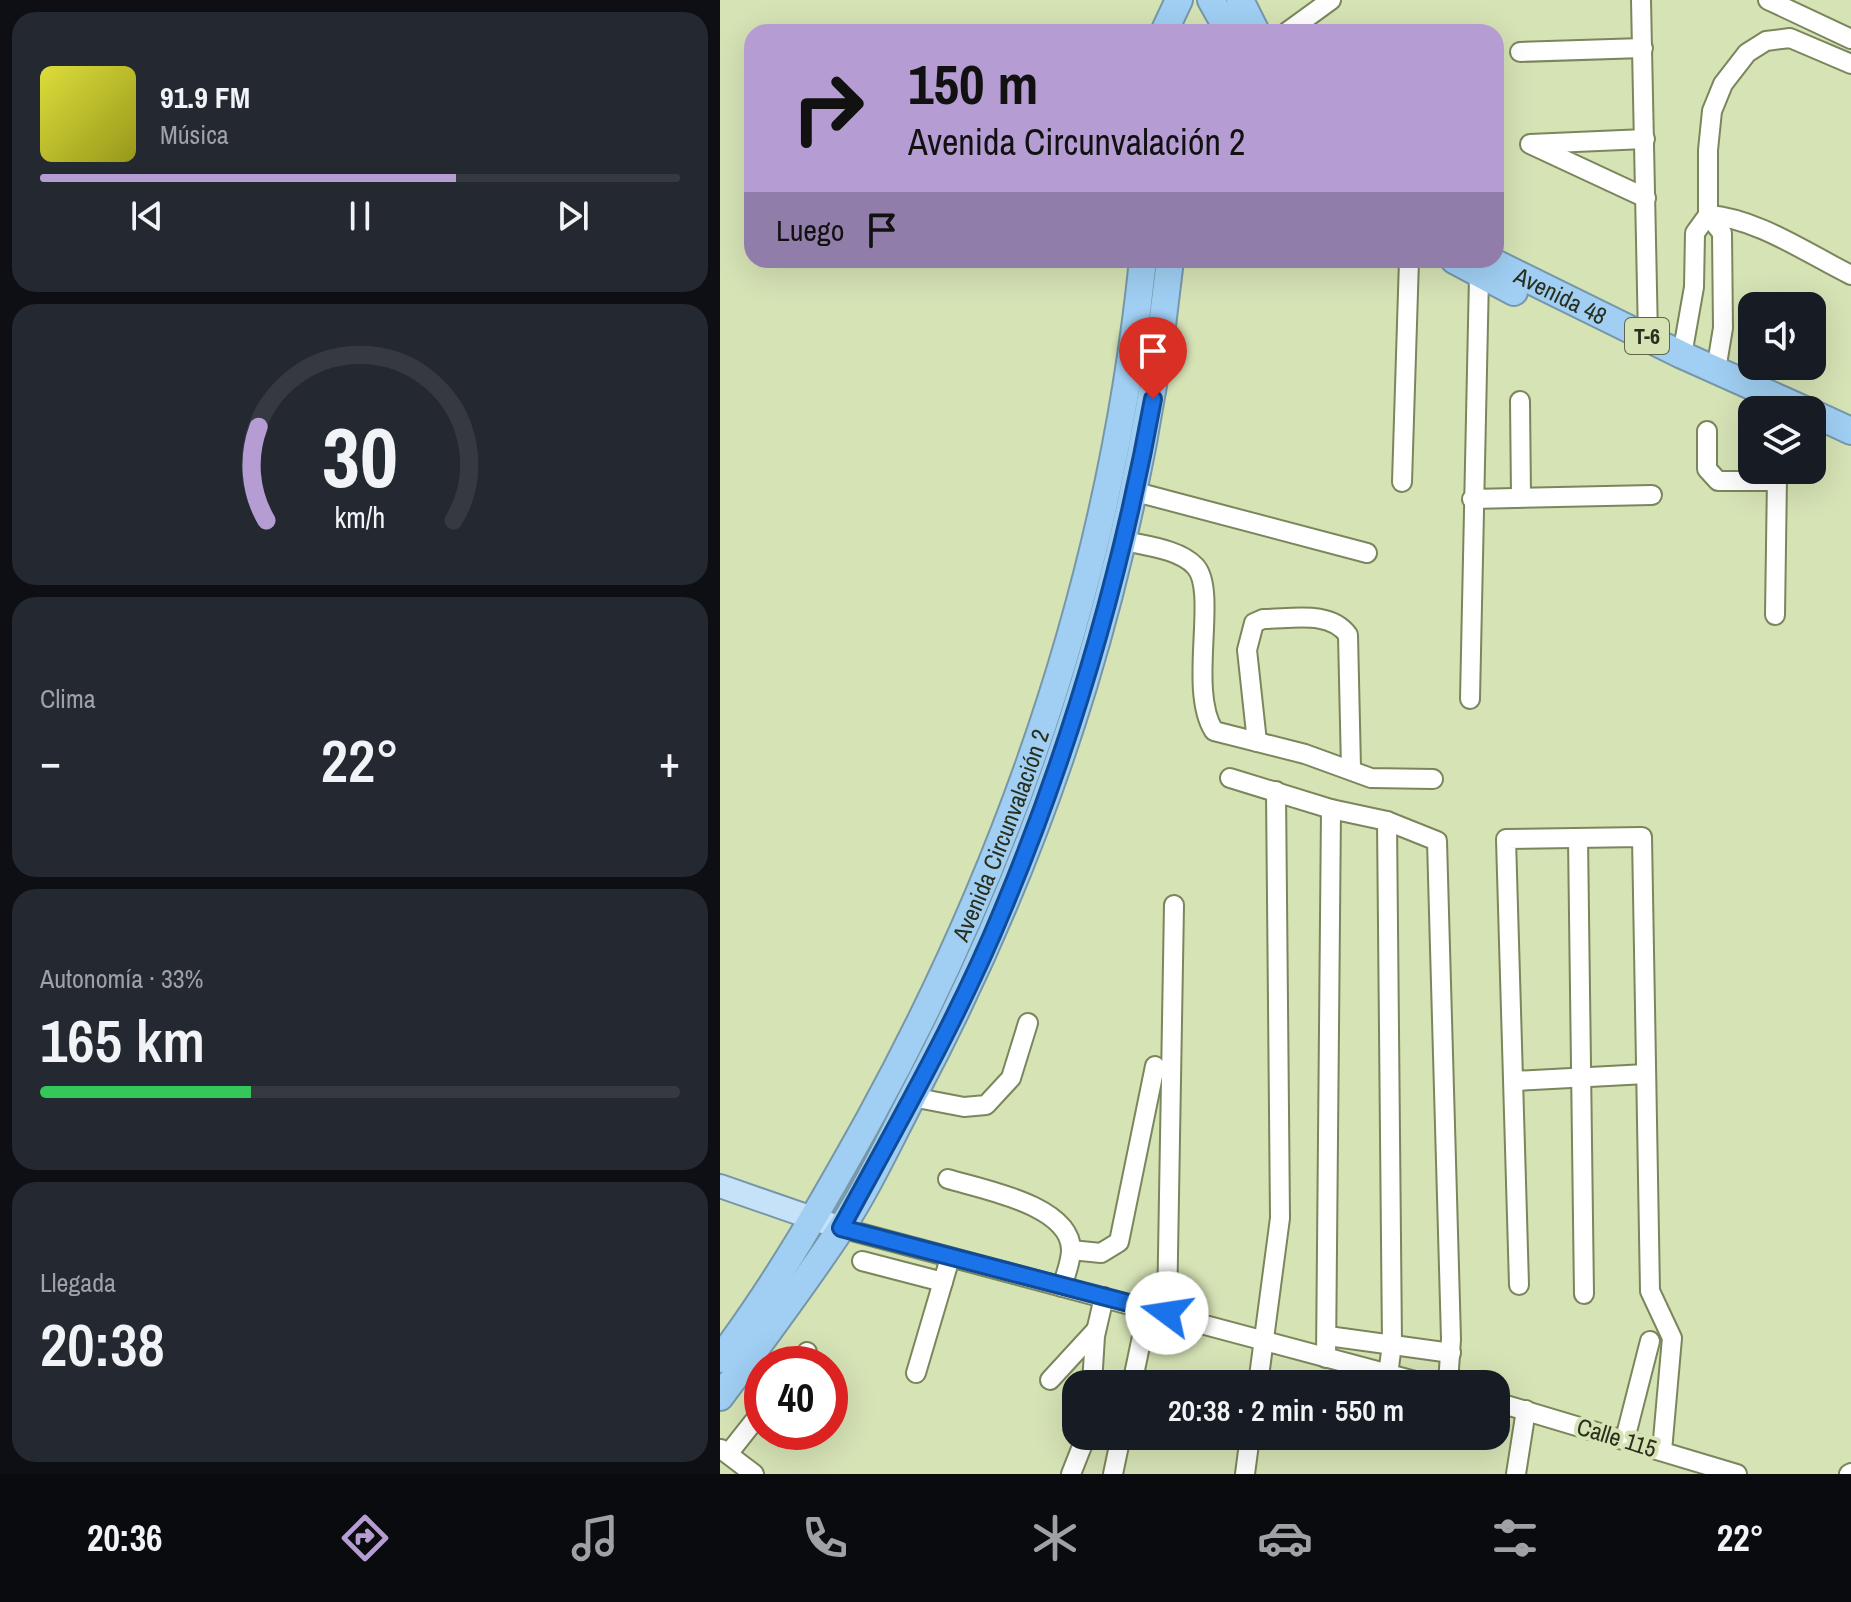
<!DOCTYPE html>
<html lang="es">
<head>
<meta charset="utf-8">
<style>
	:root { --surface:#171b24; --page:#242831; --text:#f1f3f6; --muted:#9ea1a6; --line:#363941; --accent:#b59dd4 }
	body { margin:0; font-family:"Archivo Narrow",sans-serif; background:var(--page); color:var(--text); height:100vh; display:flex; flex-direction:column; font-size:30px; white-space:nowrap }
	* { box-sizing:border-box; margin:0 }
	p { font-size:26px; color:var(--muted) }
	.icon { flex:none; width:44px; height:44px; fill:none; stroke:currentColor; stroke-width:2; stroke-linecap:round; stroke-linejoin:round }
	.map { position:relative; flex:1; overflow:hidden }
	.drawer { display:flex; flex-direction:column; gap:12px; padding:12px; background:#0d0f14; width:720px }
	.drawer>* { flex:none }
	.banner { position:absolute; left:24px; top:24px; width:760px; height:244px; border-radius:24px; box-shadow:0 8px 32px #0002; background:#b59dd4; color:#111; overflow:hidden }
	.tools { position:absolute; left:1018px; top:292px; display:grid; gap:16px }
	.tools a { display:grid; place-items:center; width:88px; height:88px; border-radius:16px; background:var(--surface); box-shadow:0 8px 32px #0002; font-size:40px }
	.speed { position:absolute; left:24px; top:1346px; display:flex; gap:16px; font-size:40px; font-weight:700; text-align:center }
	.speed>* { display:grid; place-content:center; width:104px; height:104px; border-radius:50%; background:var(--surface); box-shadow:0 8px 32px #0002; line-height:1 }
	.speed .limit { border:12px solid #d22; background:#fff; color:#111 }
	.pin { position:absolute; display:grid; place-items:center; width:68px; height:68px; color:#fff; margin:-82px -34px; border-radius:50% 50% 50% 0; rotate:-45deg; box-shadow:0 0 8px #0007 }
	.pin .icon { rotate:45deg }
	.me { position:absolute; width:88px; margin:-44px; rotate:284deg; stroke-linejoin:round; filter:drop-shadow(0 0 6px #0008) }
	.turn { display:flex; align-items:center; gap:28px; height:168px; padding:0 32px; font-size:36px }
	.turn .icon { width:104px; height:104px; stroke-width:2.5 }
	.turn b { display:block; font-size:56px; line-height:68px }
	.then { display:flex; align-items:center; height:76px; padding:0 32px; background:#0003; gap:16px; font-size:30px }
	.big { font-size:60px; font-weight:600; line-height:1.1 }
	.drawer .tile { flex:1; display:flex; flex-direction:column; justify-content:center; gap:12px; min-width:0; padding:0 28px; border-radius:24px; background:var(--page) }
	.drawer .dial { align-items:center; gap:0 }
	.dial svg { height:208px; overflow:visible; fill:none; stroke:var(--line); stroke-width:7; stroke-linecap:round; text-anchor:middle }
	.dial text { fill:var(--text); stroke:none }
	.song { display:flex; align-items:center; gap:24px }
	.cover { width:96px; height:96px; border-radius:12px; background:linear-gradient(135deg,hsl(60 70% 55%),hsl(60 70% 35%)) }
	.played { height:8px; border-radius:4px; background:linear-gradient(90deg,var(--accent) 65%,var(--line) 65%) }
	.keys { display:flex; justify-content:space-around; direction:ltr }
	.heat { display:flex; justify-content:space-between; align-items:center; font-size:44px; direction:ltr }
	.charge { height:12px; border-radius:6px; background:linear-gradient(90deg,#34c759 33%,var(--line) 0) }
	.trip { position:absolute; left:342px; top:1370px; width:448px; height:80px; border-radius:24px; background:var(--surface); box-shadow:0 8px 32px #0002; font-weight:600; line-height:80px; text-align:center }
	.tab-bar { display:flex; height:128px; justify-content:space-around; align-items:center; background:#090b0e; color:var(--muted) }
	.tab-bar .icon { width:56px; height:56px }
	.tab-bar .active { color:var(--accent) }
	.tab-bar b { font-size:36px; color:var(--text) }
	main { display:flex; flex:1; min-height:0 }
	.map>svg:first-child { display:block }
	.lines { fill:none; stroke-linecap:round; stroke-linejoin:round }
	.minor-casing { stroke:#7a865b; stroke-width:22 }
	.major-casing { stroke:#7797a8; stroke-width:26 }
	.highway-casing { stroke:#7797a8; stroke-width:30 }
	.minor { stroke:#fff; stroke-width:18 }
	.major { stroke:#c6e2f8; stroke-width:22 }
	.highway { stroke:#a0cff3; stroke-width:26 }
	.route-casing { stroke:#114b97; stroke-width:20 }
	.route { stroke:#1a73e8; stroke-width:14 }
	.labels { text-anchor:middle; dominant-baseline:central; stroke-width:8; stroke-linejoin:round; paint-order:stroke }
	.shield { fill:#d6e3b5; stroke:#5e654b; stroke-width:2 }
	.shield-label { font-size:22px; font-weight:bold; fill:#2a2f1d }
	.street-label { font-size:24px; fill:#2a2f1d; stroke:#d6e3b5 }
</style>
</head>
<body>
<main>
<section class="drawer">
<div class="tile">
<div class="song"><i class="cover"></i><div><b>91.9 FM</b><p>Música</p></div></div>
<div class="played"></div>
<div class="keys"><svg class="icon" aria-label="previous" viewBox="0 0 24 24"><path d="M18 5L8 12l10 7zM5 5v14"/></svg><svg class="icon" aria-label="pause" viewBox="0 0 24 24"><path d="M8 5v14M16 5v14"/></svg><svg class="icon" aria-label="next" viewBox="0 0 24 24"><path d="M6 5l10 7-10 7zM19 5v14"/></svg></div>
</div>
<div class="tile dial"><svg viewBox="0 0 100 80">
<path d="M14 69A42 42 0 1 1 86 69"/>
<path d="M14 69A42 42 0 0 1 11 33" stroke="#b59dd4"/>
<text x="50" y="56" font-size="32" font-weight="700">30</text>
<text x="50" y="72" font-size="11">km/h</text>
</svg></div>
<div class="tile"><p>Clima</p>
<div class="heat"><a>−</a><b class="big">22°</b><a>+</a></div>
</div>
<div class="tile"><p>Autonomía · 33%</p><b class="big">165 km</b><div class="charge"></div></div>
<div class="tile"><p>Llegada</p><b class="big">20:38</b></div>
</section>
<div class="map">
<svg width="1131" height="1474" viewBox="0 0 1131 1474">
	<rect width="100%" height="100%" fill="#d6e3b5"/>
	<g class="lines">
		<defs>
			<g id="minor">
				<path d="M921,0L928,337"/>
				<path d="M1048,0L1131,39"/>
				<path d="M567,32L611,0"/>
				<path d="M800,52L923,48"/>
				<path d="M925,139L810,144L926,198"/>
				<path d="M988,215L1002,233L1003,328L996,370"/>
				<path d="M988,215C1037,218 1088,254 1131,275"/>
				<path d="M962,355L974,287L975,233L988,215V150L992,111L1003,84L1027,53L1046,41L1070,38L1131,64"/>
				<path d="M800,401L801,496"/>
				<path d="M987,431V469L998,481H1052L1060,470"/>
				<path d="M682,482L689,260"/>
				<path d="M416,492L647,553"/>
				<path d="M752,499L932,495"/>
				<path d="M405,541C426,546 459,549 475,566C499,591 467,689 494,731L585,754L651,778L713,779"/>
				<path d="M1055,615L1057,477"/>
				<path d="M750,699L759,276"/>
				<path d="M537,742L527,650L534,623L543,619C572,619 610,610 628,635L631,768"/>
				<path d="M510,778L611,809L667,821L717,841L731,1339L728,1384"/>
				<path d="M667,821L672,1344L668,1375"/>
				<path d="M858,838L864,1294"/>
				<path d="M794,1081L926,1074"/>
				<path d="M192,1097L244,1107L266,1105L291,1078L308,1023"/>
				<path d="M228,1179C261,1189 351,1205 351,1250C351,1262 345,1276 342,1287"/>
				<path d="M121,1228L706,1384"/>
				<path d="M351,1250L381,1253L399,1242L435,1066"/>
				<path d="M142,1261L223,1282"/>
				<path d="M799,1285L786,839L922,837L930,1291L952,1338L942,1451"/>
				<path d="M447,1313L454,905"/>
				<path d="M608,1336L731,1353"/>
				<path d="M606,1358L611,809"/>
				<path d="M78,1364L87,1352"/>
				<path d="M196,1373L230,1258"/>
				<path d="M330,1380L376,1330"/>
				<path d="M372,1384L375,1336L384,1297"/>
				<path d="M412,1384L428,1308"/>
				<path d="M538,1384L560,1218L556,791"/>
				<path d="M776,1402L1017,1474"/>
				<path d="M905,1439L930,1341"/>
				<path d="M1,1449L34,1474"/>
				<path d="M8,1454L42,1411"/>
				<path d="M351,1474L366,1436"/>
				<path d="M393,1474L401,1436"/>
				<path d="M525,1474L530,1436"/>
				<path d="M796,1474L806,1410"/>
				<path d="M1129,1474L1131,1473"/>
			</g>
			<path id="major" d="M0,1186L121,1228"/>
			<g id="highway">
				<path d="M491,0L509,32"/>
				<path d="M520,0L536,32"/>
				<path d="M444,32L459,0"/>
				<path d="M734,260L794,292"/>
				<path id="s1" d="M769,260L962,355L1085,410"/>
				<path d="M1092,413L1131,431"/>
				<path id="s2" d="M0,1359C57,1283 104,1201 150,1118C297,850 392,565 423,260"/>
				<path d="M0,1397C41,1342 82,1287 120,1230C149,1186 172,1135 197,1088C335,826 418,554 450,260"/>
			</g>
		</defs>
		<use href="#minor" class="minor-casing"/>
		<use href="#major" class="major-casing"/>
		<use href="#highway" class="highway-casing"/>
		<use href="#minor" class="minor"/>
		<use href="#major" class="major"/>
		<use href="#highway" class="highway"/>
	</g>
	<g class="lines">
		<defs>
			<path id="route" d="M433,399C401,575 352,744 283,909C238,1019 178,1123 121,1228L447,1313"/>
		</defs>
		<use href="#route" class="route-casing"/>
		<use href="#route" class="route"/>
	</g>
	<g class="labels">
		<rect class="shield" x="905" y="318" width="44" height="36" rx="6"/>
		<g class="shield-label">
			<text x="927" y="336">T-6</text>
		</g>
		<g class="street-label">
			<text stroke="none"><textPath href="#s1" startOffset="80">Avenida 48</textPath></text>
			<text stroke="none"><textPath href="#s2" startOffset="596">Avenida Circunvalación 2</textPath></text>
			<text transform="translate(897 1437) rotate(17)">Calle 115</text>
		</g>
	</g>
</svg>
<div class="tools">
<a><svg class="icon" aria-label="sound" viewBox="0 0 24 24"><path d="M4 9h4l5-4v14l-5-4H4zM17 9q2 3 0 6"/></svg></a>
<a><svg class="icon" aria-label="layers" viewBox="0 0 24 24"><path d="M12 4l9 5-9 5-9-5zM3 14l9 5 9-5"/></svg></a>
</div>
<div class="speed"><div class="limit">40</div></div>
<div class="pin" style="left:433px;top:399px;background:#d93025"><svg class="icon" aria-label="arrive" viewBox="0 0 24 24"><path d="M6 21V4h12l-3 4 3 4H6"/></svg></div>
<svg class="me" style="left:447px;top:1313px" viewBox="-20 -20 40 40"><circle r="19" fill="#fff"/><path d="M0-13L10 11 0 6-10 11z" fill="#1a73e8"/></svg>
<div class="trip">20:38 · 2 min · 550 m</div>
<div class="banner">
<div class="turn"><svg class="icon" aria-label="right" viewBox="0 0 24 24"><path d="M7 20v-9h11M14 6l5 5-5 5"/></svg><div><b>150 m</b>Avenida Circunvalación 2</div></div>
<div class="then">Luego<svg class="icon" aria-label="arrive" viewBox="0 0 24 24"><path d="M6 21V4h12l-3 4 3 4H6"/></svg></div>
</div>
</div>
</main>
<nav class="tab-bar">
<b>20:36</b>
<svg class="icon active" aria-label="directions" viewBox="0 0 24 24"><path d="M12 3l9 9-9 9-9-9zM9 14v-3h6M13 9l2 2-2 2"/></svg>
<svg class="icon" aria-label="music" viewBox="0 0 24 24"><path d="M9 18V5l10-2v13"/><circle cx="6" cy="18" r="3"/><circle cx="16" cy="16" r="3"/></svg>
<svg class="icon" aria-label="phone" viewBox="0 0 24 24"><path d="M5 4h4l2 5-3 2q2 4 5 5l2-3 5 2v4C11 20 4 13 5 4z"/></svg>
<svg class="icon" aria-label="climate" viewBox="0 0 24 24"><path d="M12 3v18M4 7l16 10M4 17L20 7"/></svg>
<svg class="icon" aria-label="car" viewBox="0 0 24 24"><path d="M5 17H2v-5l4-1 3-4h7l3 4 3 1v5h-3M9 17h6M6 11h13"/><circle cx="7" cy="17" r="2"/><circle cx="17" cy="17" r="2"/></svg>
<svg class="icon" aria-label="filters" viewBox="0 0 24 24"><path d="M4 7h16M4 17h16"/><circle cx="9" cy="7" r="2"/><circle cx="15" cy="17" r="2"/></svg>
<b>22°</b>
</nav>
</body>
</html>
